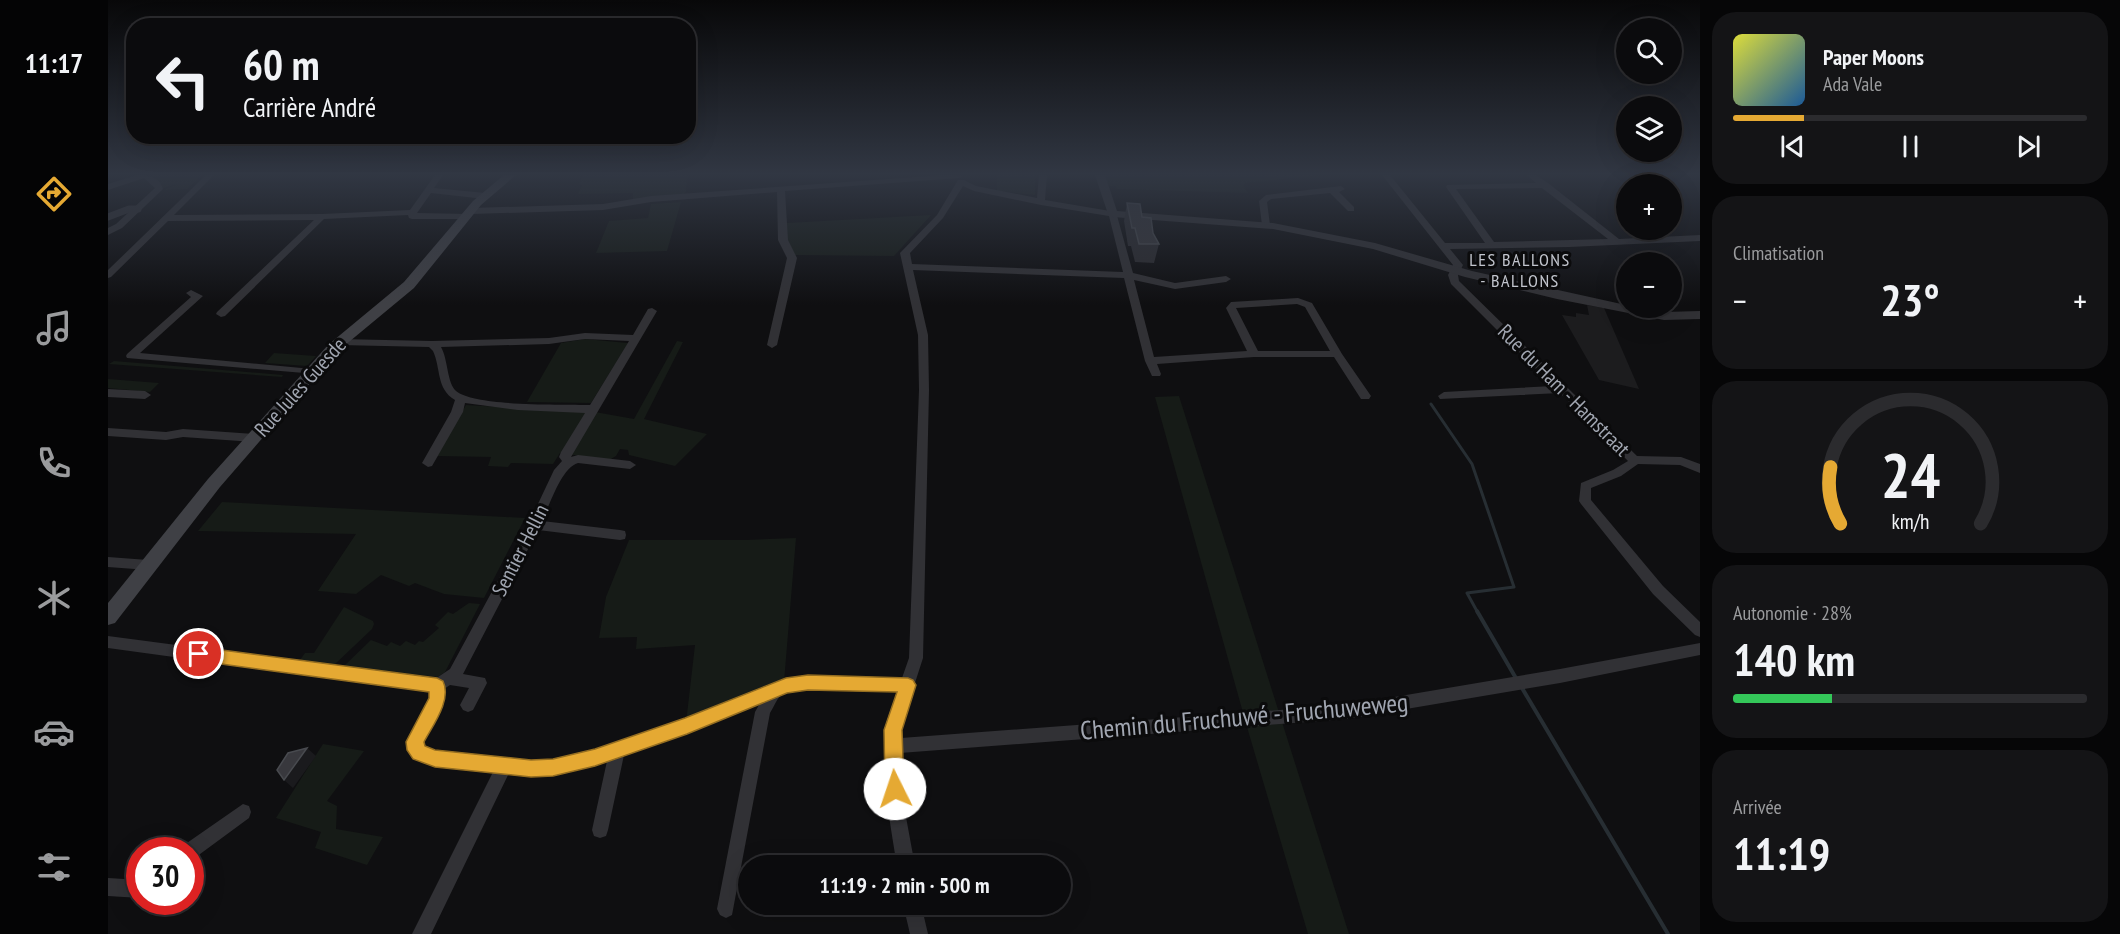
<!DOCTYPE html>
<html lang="fr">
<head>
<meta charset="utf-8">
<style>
	:root { --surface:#0b0b0d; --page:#141416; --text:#f1f3f6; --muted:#9a9b9d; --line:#2b2b2e; --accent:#e5a933 }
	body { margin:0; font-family:"PT Sans Narrow",sans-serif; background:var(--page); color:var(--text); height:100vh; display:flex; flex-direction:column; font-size:22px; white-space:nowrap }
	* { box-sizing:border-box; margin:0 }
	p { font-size:20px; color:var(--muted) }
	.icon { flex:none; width:33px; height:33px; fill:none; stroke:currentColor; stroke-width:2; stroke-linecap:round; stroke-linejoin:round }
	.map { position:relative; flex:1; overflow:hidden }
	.panel { display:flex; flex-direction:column; gap:12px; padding:12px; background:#060607; width:420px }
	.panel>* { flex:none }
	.guide { position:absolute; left:18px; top:18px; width:570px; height:126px; border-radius:24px; box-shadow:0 6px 24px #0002,0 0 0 2px var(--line); background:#0b0b0d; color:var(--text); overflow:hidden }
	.controls { position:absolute; left:1508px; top:18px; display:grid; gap:12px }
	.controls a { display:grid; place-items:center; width:66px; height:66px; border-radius:50%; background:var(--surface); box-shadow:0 6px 24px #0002,0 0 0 2px var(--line); font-size:30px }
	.speed { position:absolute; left:18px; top:837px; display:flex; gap:12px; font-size:30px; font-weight:700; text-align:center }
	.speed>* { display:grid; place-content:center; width:78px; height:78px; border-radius:50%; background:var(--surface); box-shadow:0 6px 24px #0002,0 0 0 2px var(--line); line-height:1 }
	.speed .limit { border:9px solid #d22; background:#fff; color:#111 }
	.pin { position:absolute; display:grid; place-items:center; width:51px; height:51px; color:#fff; margin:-26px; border:3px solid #fff; border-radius:50%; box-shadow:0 2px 6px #0007 }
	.me { position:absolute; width:66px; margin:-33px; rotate:356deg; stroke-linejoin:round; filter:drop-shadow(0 0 4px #0008) }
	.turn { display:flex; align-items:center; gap:21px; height:126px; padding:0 18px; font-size:27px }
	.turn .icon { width:78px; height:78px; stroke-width:2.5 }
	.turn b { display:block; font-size:42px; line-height:51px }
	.big { font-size:45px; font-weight:700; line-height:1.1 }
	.panel .widget { flex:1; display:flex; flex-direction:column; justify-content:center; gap:9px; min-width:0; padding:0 21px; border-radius:24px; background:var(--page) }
	.panel .dial { align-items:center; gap:0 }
	.dial svg { height:156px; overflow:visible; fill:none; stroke:var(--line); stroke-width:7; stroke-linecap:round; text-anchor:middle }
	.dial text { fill:var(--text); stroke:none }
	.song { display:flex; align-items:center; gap:18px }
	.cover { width:72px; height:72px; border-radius:9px; background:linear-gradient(135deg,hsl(60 70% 55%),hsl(210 70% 35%)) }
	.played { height:6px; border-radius:3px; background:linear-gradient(90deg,var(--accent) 20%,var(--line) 20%) }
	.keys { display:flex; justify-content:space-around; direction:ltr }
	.heat { display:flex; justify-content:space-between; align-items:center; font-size:33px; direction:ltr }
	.charge { height:9px; border-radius:4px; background:linear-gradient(90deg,#34c759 28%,var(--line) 0) }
	.trip { position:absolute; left:630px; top:855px; width:333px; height:60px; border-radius:30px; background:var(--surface); box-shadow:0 6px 24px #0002,0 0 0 2px var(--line); font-weight:700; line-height:60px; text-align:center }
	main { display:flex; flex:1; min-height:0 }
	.tab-bar { display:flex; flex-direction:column; width:108px; justify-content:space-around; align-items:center; background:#040405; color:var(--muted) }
	.tab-bar .icon { width:42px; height:42px }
	.tab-bar .current { color:var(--accent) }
	.tab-bar b { font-size:27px; color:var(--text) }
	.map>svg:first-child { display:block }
	.built { fill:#1c1c1e }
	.green { fill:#161b17 }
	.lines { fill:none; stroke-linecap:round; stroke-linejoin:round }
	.stream-far1 { stroke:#272e33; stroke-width:3 }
	.stream { stroke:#272e33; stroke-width:4 }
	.pedestrian { stroke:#313135; stroke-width:7 }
	.minor { fill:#313135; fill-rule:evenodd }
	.tertiary { fill:#313135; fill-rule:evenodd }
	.secondary { fill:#3f4045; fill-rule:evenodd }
	.wall { fill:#2b2b2f }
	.shaded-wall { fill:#1a1a1d }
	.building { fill:#38383d; stroke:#484a4f; stroke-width:1.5 }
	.route { fill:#e5a933; stroke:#956e21; stroke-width:1.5 }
	.labels { text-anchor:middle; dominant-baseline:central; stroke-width:6; stroke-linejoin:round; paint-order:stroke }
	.far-neighbourhood-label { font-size:18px; letter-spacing:1.5px; fill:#c2c5cd; stroke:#0b0b0c }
	.street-label { font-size:21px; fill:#a1a6b1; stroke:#0b0b0c }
	.near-street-label { font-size:26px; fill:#a1a6b1; stroke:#0b0b0c }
</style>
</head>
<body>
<main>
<nav class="tab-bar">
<b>11:17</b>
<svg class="icon current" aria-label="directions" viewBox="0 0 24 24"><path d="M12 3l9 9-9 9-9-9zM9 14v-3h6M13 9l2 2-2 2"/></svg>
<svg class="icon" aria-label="music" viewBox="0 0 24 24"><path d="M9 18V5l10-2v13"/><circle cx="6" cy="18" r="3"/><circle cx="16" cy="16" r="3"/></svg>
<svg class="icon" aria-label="phone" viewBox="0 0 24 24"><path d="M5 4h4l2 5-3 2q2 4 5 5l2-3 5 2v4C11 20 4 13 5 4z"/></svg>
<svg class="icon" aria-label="climate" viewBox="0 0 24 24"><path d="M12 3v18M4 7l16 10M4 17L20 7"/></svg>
<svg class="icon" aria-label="car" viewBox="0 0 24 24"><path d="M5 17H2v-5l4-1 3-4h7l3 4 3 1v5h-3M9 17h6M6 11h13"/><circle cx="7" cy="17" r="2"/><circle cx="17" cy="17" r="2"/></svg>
<svg class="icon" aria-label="filters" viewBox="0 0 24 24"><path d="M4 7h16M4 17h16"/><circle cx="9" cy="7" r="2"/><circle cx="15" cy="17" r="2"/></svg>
</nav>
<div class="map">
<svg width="1592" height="934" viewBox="0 0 1592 934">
	<rect width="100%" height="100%" fill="#0f0f11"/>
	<path class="built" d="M1479,305L1496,308L1531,389L1491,380L1454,315L1468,317V313L1481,315Z"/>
	<g class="green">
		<path d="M41,175H94L79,189L55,190L70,184L55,188Z"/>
		<path d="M475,175H579L578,192L574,196L525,200V193L470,194L474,185L471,184Z"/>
		<path d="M889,175H927V195L889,191Z"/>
		<path d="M995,175H1213L1137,183L1135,185L1140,193L1009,189L1007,186H1000Z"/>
		<path d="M573,202L559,251L488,253L501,221L540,218L543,204Z"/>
		<path d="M823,215L786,256L687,255L679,246V223Z"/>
		<path d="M477,339L520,343L483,403L419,402L453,343Z"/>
		<path d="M569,341L575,342L536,419L599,434L567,466L521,455L520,450L512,449L508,456L501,460L452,453L445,464L403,463L400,467L380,466L383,457L329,456L358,405L487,412L526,419Z"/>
		<path d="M166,353L208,356L199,366L157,363Z"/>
		<path d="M6,361L175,375L174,377L1,364Z"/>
		<path d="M0,379L51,383L42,392L0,388Z"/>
		<path d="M1071,396L1241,934H1200L1139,727L1047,397Z"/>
		<path d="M114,502L417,518L376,598L336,594L307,583L301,586L273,575L248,594L210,591L248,534L90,531Z"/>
		<path d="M688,538L676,682L578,723L587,645L528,649L529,637L491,638L498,597L521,540H638Z"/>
		<path d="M361,603L372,604L337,672L330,677L235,667L263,640L279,646L283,642L292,646L298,641L307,645L311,641L315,642L331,628L327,625L340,612L345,614Z"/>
		<path d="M236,607L265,621L266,624L264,629L226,665L192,660L197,653H206Z"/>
		<path d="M215,744L256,751L219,801L229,806L228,829L275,837L259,865L207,848L213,832L168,818Z"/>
	</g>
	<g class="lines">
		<path class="stream-far1" d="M1323,404L1364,464L1406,587L1359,593L1370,613"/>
		<g class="stream">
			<path d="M1369,611L1409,680"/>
			<path d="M1414,688L1560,934"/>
		</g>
		<path class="pedestrian" d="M0,217L21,209H30"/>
		<g class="minor">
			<path d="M29,175C40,175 52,177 55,189L14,228L0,235V228L8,224L47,188L36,178L0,190V184Z"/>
			<path d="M98,175H106L66,215L214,214L302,210L327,175H335L326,188L377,193L381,196L377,199L323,193L309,213L362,214V218L359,219H304L301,218L300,215L216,219L117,316L113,317L108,314L109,312L206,220L60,221L3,277L0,278V270Z"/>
			<path d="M836,175L855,176L851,178L677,191L680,240L689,258L669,345L664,348L659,345L679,258L670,240L669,192L543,202L495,210L363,214L359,211L363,208L495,204L543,196Z"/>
			<path d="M931,175H939L937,200L1008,212L1025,273L1067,283L1118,276L1123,279L1118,282L1067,289L1026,280L1046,357L1139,351L1118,308L1123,302L1190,298L1204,303L1234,354L1263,396L1261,399H1253L1226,357H1146L1049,364L1053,374L1052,376H1044L1037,361L1016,278L805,270L820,335L821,390L815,658L795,720L793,738L1239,705L1452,669L1592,643V655L1452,683L1239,719L792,753L798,817L807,866H789C782,822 771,766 779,722C781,712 786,701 789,691C767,691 692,685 675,694C669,697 666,707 662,713L624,915L618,918L612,915L609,909L647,712L652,703L560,740L516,755L500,830L498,836L492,838L486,836L484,830L499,761C466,771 435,777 401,773L323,934H304L385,772L317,764L302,755L299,742L321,698L322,692L0,648V636L327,679L342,669L420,525L446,470L454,461L451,457L453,452L477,413L410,410L357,403L355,412L324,466L320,467L314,463L343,412L347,400C328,389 333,368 325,351L321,347L231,345L226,342L231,339L324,341L441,338L477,333L525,335L540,309L544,308L549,311L463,457L470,455L522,461L528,465L522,469L470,463C453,468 442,505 434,521L512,530L517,531L518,535L517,539L512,540L430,530L355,674L377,678L379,683L365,710L360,712L355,710L352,705L361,688L342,685L336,689L337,698L315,742V746L320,750L423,760L445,759L487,750L559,726L678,679L710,676L794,678L801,658L811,390L810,335L792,253L829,215L850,180H856L868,186L929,198ZM855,186L866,191L933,205L1001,216L1015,272L804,264L802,253L835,218ZM1189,304L1197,307L1222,351H1150L1128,308ZM477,339L521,341L482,405C455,404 367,407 348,391C339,383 340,359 333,347L441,344Z"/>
			<path d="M1274,175H1282L1337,243H1377L1338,187L1339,185L1428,183L1419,175H1428L1440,183L1511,239L1592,235V241L1461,247L1342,249L1355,265L1350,275L1351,281L1529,456L1573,457L1592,464V473L1572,465L1530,464L1513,476L1483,488V500L1555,586L1592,622V637L1587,635L1545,594L1473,504L1471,501L1473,483L1505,470L1520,461L1452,393L1332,399L1330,396L1336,392L1445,386L1343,284L1340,275L1345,265ZM1434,188L1500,239L1386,242L1348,189Z"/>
			<path d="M1233,186L1237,189L1231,192L1246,207V211H1240L1222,193L1163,199L1159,202L1162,225L1158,228L1154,225L1151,201L1158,195Z"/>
			<path d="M83,290L95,296L32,353L204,369L209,372L208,374L19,358L18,356L19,354L83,297L78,293Z"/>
			<path d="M0,389L37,391L43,395L37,399L0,397Z"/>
			<path d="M0,428L58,432L75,429L146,434L152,438L146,442L75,437L58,440L0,436Z"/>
			<path d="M0,557L40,560L45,561L47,565L45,569L40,570L0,567Z"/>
			<path d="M135,804L141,806L143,812L141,818L88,857L82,859V850H74L76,845Z"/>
			<path d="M0,878L32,880V898L0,896Z"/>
			<path d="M795,904H813L820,934H802Z"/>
		</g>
		<path class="tertiary" d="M987,175H997L1009,211L1165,223L1267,243L1364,271L1518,305V308L1556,312L1592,311V319L1556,320L1449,299L1357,277L1265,249L1165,229L1005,217L1000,214Z"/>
		<path class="secondary" d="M396,175H408L373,205L306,288L230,351L112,487L7,623L0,625V603L100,479L220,345L296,282L365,201Z"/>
	</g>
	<path class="wall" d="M1019,203L1034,217L1045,233L1051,244L1046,263L1027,262L1023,246H1020L1016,221Z"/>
	<path class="shaded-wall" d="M199,748L208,756L185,788L176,780Z"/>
	<g class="building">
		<path d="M1019,203L1032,204L1034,217L1043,218L1045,233L1051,244H1031L1027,228H1024Z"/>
		<path d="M199,748L176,780L169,770L180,753Z"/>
	</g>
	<linearGradient id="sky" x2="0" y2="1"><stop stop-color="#080809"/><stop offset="0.57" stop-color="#313743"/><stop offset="1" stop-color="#313743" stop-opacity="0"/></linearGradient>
	<rect width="1592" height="305" fill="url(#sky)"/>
	<path class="route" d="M91,647L329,678L335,681C344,700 325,725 316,742L317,746L327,750L423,760L445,759L487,749L577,718L678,678L700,675L800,678L805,680L808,685L794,730L796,789L793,795L787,798L780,795L777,789L776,730L789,692L700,690L679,693L579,734L487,766L445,776L423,777L327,767L305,759L299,750L298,742L321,698V692L91,661L86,659L83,654L86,649Z"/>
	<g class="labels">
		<g class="far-neighbourhood-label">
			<text x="1412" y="259">LES BALLONS<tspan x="1412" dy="21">- BALLONS</tspan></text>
		</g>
		<g class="street-label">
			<text transform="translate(192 387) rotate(-48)">Rue Jules Guesde</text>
			<text transform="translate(1456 390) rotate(45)">Rue du Ham - Hamstraat</text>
			<text transform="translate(412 550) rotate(-63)">Sentier Hellin</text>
		</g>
		<g class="near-street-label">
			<text transform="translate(1136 716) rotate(-5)">Chemin du Fruchuwé - Fruchuweweg</text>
		</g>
	</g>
</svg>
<div class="controls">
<a><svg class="icon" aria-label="search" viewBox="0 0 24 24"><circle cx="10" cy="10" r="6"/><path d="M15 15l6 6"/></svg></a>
<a><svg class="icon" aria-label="layers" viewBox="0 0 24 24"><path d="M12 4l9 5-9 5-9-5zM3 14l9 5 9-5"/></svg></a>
<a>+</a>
<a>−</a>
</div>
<div class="speed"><div class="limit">30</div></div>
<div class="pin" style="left:91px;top:654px;background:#d93025"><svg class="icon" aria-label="arrive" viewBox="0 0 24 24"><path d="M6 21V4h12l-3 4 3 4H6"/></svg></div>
<svg class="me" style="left:787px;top:789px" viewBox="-20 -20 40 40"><circle r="19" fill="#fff"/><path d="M0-13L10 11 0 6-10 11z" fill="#e5a933"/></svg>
<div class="trip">11:19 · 2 min · 500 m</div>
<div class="guide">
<div class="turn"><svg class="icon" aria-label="left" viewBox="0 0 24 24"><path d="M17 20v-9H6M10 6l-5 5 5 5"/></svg><div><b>60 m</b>Carrière André</div></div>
</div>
</div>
<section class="panel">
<div class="widget">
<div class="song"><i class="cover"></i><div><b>Paper Moons</b><p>Ada Vale</p></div></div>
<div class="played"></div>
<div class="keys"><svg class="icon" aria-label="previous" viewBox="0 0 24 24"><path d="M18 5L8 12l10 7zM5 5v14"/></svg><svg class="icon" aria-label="pause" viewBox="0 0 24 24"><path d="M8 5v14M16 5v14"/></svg><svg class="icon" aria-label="next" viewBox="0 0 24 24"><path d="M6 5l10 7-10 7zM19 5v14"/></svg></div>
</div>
<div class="widget"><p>Climatisation</p>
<div class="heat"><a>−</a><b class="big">23°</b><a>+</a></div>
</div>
<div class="widget dial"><svg viewBox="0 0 100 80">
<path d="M14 69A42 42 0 1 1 86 69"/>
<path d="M14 69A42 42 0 0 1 9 40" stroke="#e5a933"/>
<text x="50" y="56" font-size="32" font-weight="700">24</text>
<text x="50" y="72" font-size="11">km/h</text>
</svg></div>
<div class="widget"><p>Autonomie · 28%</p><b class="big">140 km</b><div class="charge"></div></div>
<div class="widget"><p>Arrivée</p><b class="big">11:19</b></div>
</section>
</main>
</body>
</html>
